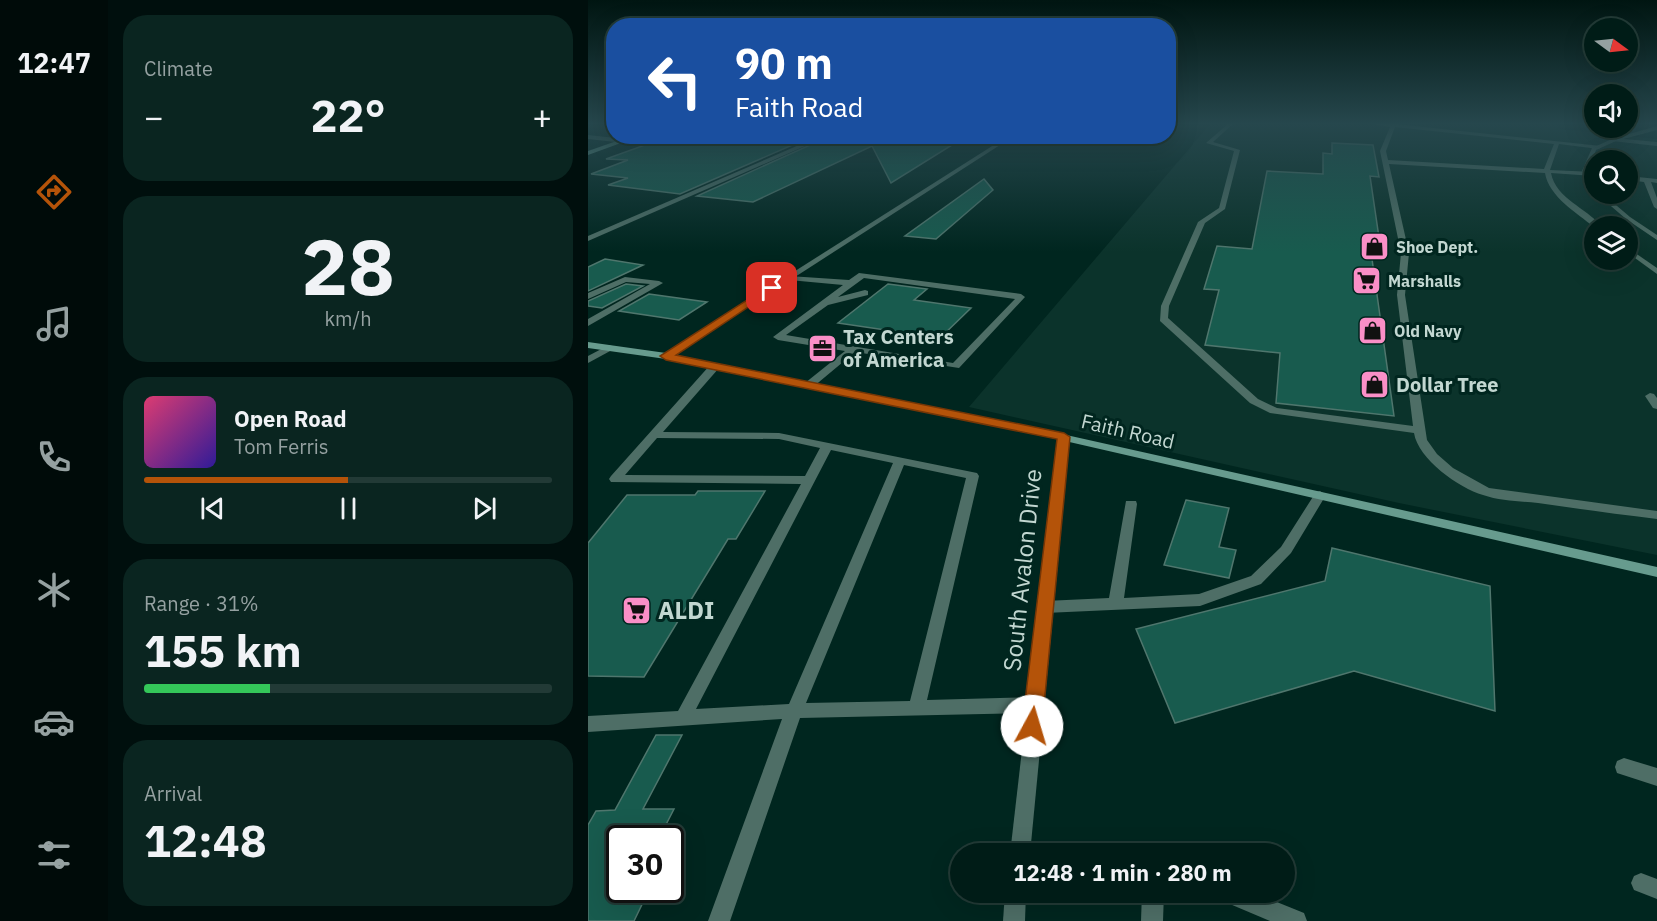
<!DOCTYPE html>
<html lang="en">
<head>
<meta charset="utf-8">
<style>
	:root { --surface:#001c17; --page:#0a2520; --text:#f1f3f6; --muted:#95a1a1; --line:#223a36; --accent:#b45309 }
	body { margin:0; font-family:"IBM Plex Sans",sans-serif; background:var(--page); color:var(--text); height:100vh; display:flex; flex-direction:column; font-size:22px; white-space:nowrap }
	* { box-sizing:border-box; margin:0 }
	p { font-size:20px; color:var(--muted) }
	.icon { flex:none; width:33px; height:33px; fill:none; stroke:currentColor; stroke-width:2; stroke-linecap:round; stroke-linejoin:round }
	.map { position:relative; flex:1; overflow:hidden }
	.details { display:flex; flex-direction:column; gap:15px; padding:15px; background:#000f0d; width:480px }
	.details>* { flex:none }
	.banner { position:absolute; left:18px; top:18px; width:570px; height:126px; border-radius:24px; box-shadow:0 6px 24px #0002,0 0 0 2px var(--line); background:#1a4fa0; color:#fff; overflow:hidden }
	.needle { width:39px; rotate:105deg }
	.buttons { position:absolute; left:996px; top:18px; display:grid; gap:12px }
	.buttons a { display:grid; place-items:center; width:54px; height:54px; border-radius:50%; background:var(--surface); box-shadow:0 6px 24px #0002,0 0 0 2px var(--line); font-size:30px }
	.speed { position:absolute; left:18px; top:825px; display:flex; gap:12px; font-size:30px; font-weight:700; text-align:center }
	.speed>* { display:grid; place-content:center; width:78px; height:78px; border-radius:50%; background:var(--surface); box-shadow:0 6px 24px #0002,0 0 0 2px var(--line); line-height:1 }
	.speed .limit { border:3px solid #111; border-radius:9px; background:#fff; color:#111 }
	.pin { position:absolute; display:grid; place-items:center; width:51px; height:51px; color:#fff; margin:-26px; border-radius:12px; box-shadow:0 3px 9px #0006 }
	.me { position:absolute; width:66px; margin:-33px; rotate:6deg; stroke-linejoin:round; filter:drop-shadow(0 0 4px #0008) }
	.turn { display:flex; align-items:center; gap:21px; height:126px; padding:0 30px; font-size:27px }
	.turn .icon { width:78px; height:78px; stroke-width:2.5 }
	.turn b { display:block; font-size:42px; line-height:51px }
	.big { font-size:45px; font-weight:700; line-height:1.1 }
	.details .tile { flex:1; display:flex; flex-direction:column; justify-content:center; gap:9px; min-width:0; padding:0 21px; border-radius:24px; background:var(--page) }
	.details .dial { align-items:center; gap:0 }
	.dial b { font-size:78px; line-height:1 }
	.song { display:flex; align-items:center; gap:18px }
	.cover { width:72px; height:72px; border-radius:9px; background:linear-gradient(135deg,hsl(340 70% 55%),hsl(250 70% 35%)) }
	.played { height:6px; border-radius:3px; background:linear-gradient(90deg,var(--accent) 50%,var(--line) 50%) }
	.keys { display:flex; justify-content:space-around; direction:ltr }
	.heat { display:flex; justify-content:space-between; align-items:center; font-size:33px; direction:ltr }
	.charge { height:9px; border-radius:4px; background:linear-gradient(90deg,#34c759 31%,var(--line) 0) }
	.trip { position:absolute; left:362px; top:843px; width:345px; height:60px; border-radius:30px; background:var(--surface); box-shadow:0 6px 24px #0002,0 0 0 2px var(--line); font-weight:700; line-height:60px; text-align:center }
	main { display:flex; flex:1; min-height:0 }
	.dock { display:flex; flex-direction:column; width:108px; justify-content:space-around; align-items:center; background:#000b09; color:var(--muted) }
	.dock .icon { width:42px; height:42px }
	.dock .active { color:var(--accent) }
	.dock b { font-size:27px; color:var(--text) }
	.map>svg:first-child { display:block }
	.built { fill:#0b332b; fill-rule:evenodd }
	.building { fill:#185b4e; stroke:#4f766d; stroke-width:1.5 }
	.lines { fill:none; stroke-linecap:round; stroke-linejoin:round }
	.lane { fill:#4e6e66; fill-rule:evenodd }
	.street { fill:#4e6e66; fill-rule:evenodd }
	.secondary { fill:#679b8e; fill-rule:evenodd }
	.route { fill:#b45309; stroke:#753606; stroke-width:1.5 }
	.labels { text-anchor:middle; dominant-baseline:central; stroke-width:6; stroke-linejoin:round; paint-order:stroke }
	.far-poi-label { font-size:16px; font-weight:bold; fill:#c2d7d1; stroke:#00261f; text-anchor:start }
	.poi-label { font-size:20px; font-weight:bold; fill:#c2d7d1; stroke:#00261f; text-anchor:start }
	.street-label { font-size:20px; fill:#c2d7d1; stroke:#00261f }
	.near-street-label { font-size:24px; fill:#c2d7d1; stroke:#00261f }
	.near-poi-label { font-size:24px; font-weight:bold; fill:#c2d7d1; stroke:#00261f; text-anchor:start }
</style>
</head>
<body>
<main>
<nav class="dock">
<b>12:47</b>
<svg class="icon active" aria-label="directions" viewBox="0 0 24 24"><path d="M12 3l9 9-9 9-9-9zM9 14v-3h6M13 9l2 2-2 2"/></svg>
<svg class="icon" aria-label="music" viewBox="0 0 24 24"><path d="M9 18V5l10-2v13"/><circle cx="6" cy="18" r="3"/><circle cx="16" cy="16" r="3"/></svg>
<svg class="icon" aria-label="phone" viewBox="0 0 24 24"><path d="M5 4h4l2 5-3 2q2 4 5 5l2-3 5 2v4C11 20 4 13 5 4z"/></svg>
<svg class="icon" aria-label="climate" viewBox="0 0 24 24"><path d="M12 3v18M4 7l16 10M4 17L20 7"/></svg>
<svg class="icon" aria-label="car" viewBox="0 0 24 24"><path d="M5 17H2v-5l4-1 3-4h7l3 4 3 1v5h-3M9 17h6M6 11h13"/><circle cx="7" cy="17" r="2"/><circle cx="17" cy="17" r="2"/></svg>
<svg class="icon" aria-label="filters" viewBox="0 0 24 24"><path d="M4 7h16M4 17h16"/><circle cx="9" cy="7" r="2"/><circle cx="15" cy="17" r="2"/></svg>
</nav>
<section class="details">
<div class="tile"><p>Climate</p>
<div class="heat"><a>−</a><b class="big">22°</b><a>+</a></div>
</div>
<div class="tile dial"><b>28</b><p>km/h</p></div>
<div class="tile">
<div class="song"><i class="cover"></i><div><b>Open Road</b><p>Tom Ferris</p></div></div>
<div class="played"></div>
<div class="keys"><svg class="icon" aria-label="previous" viewBox="0 0 24 24"><path d="M18 5L8 12l10 7zM5 5v14"/></svg><svg class="icon" aria-label="pause" viewBox="0 0 24 24"><path d="M8 5v14M16 5v14"/></svg><svg class="icon" aria-label="next" viewBox="0 0 24 24"><path d="M6 5l10 7-10 7zM19 5v14"/></svg></div>
</div>
<div class="tile"><p>Range · 31%</p><b class="big">155 km</b><div class="charge"></div></div>
<div class="tile"><p>Arrival</p><b class="big">12:48</b></div>
</section>
<div class="map">
<svg width="1069" height="921" viewBox="0 0 1069 921">
	<rect width="100%" height="100%" fill="#00261f"/>
	<path class="built" d="M623,123H969L971,129L1069,139V555L811,503L381,407ZM1006,160H1040V194H1006ZM1006,226H1040V260H1006Z"/>
	<g class="building">
		<path d="M82,136H225L92,194L20,185L40,178L3,174L40,160L18,159Z"/>
		<path d="M242,136H327L372,140L303,183L284,146L165,202L109,196Z"/>
		<path d="M744,143L785,145L791,177L782,176L794,258L784,259L806,416L688,403L692,353L617,345L631,290L616,289L629,246L664,249L679,171L735,174V153L744,154Z"/>
		<path d="M396,179L405,190L348,239L317,236Z"/>
		<path d="M17,259L55,265L0,291V267Z"/>
		<path d="M38,284L55,286L14,308L0,306V301Z"/>
		<path d="M300,284L339,289L326,300L383,308L352,338L250,323Z"/>
		<path d="M61,294L119,302L91,320L31,311Z"/>
		<path d="M110,491H177L148,539H140L56,677L0,676V543L39,495H107Z"/>
		<path d="M598,500L641,508L631,547L648,550L641,578L576,565Z"/>
		<path d="M744,548L902,586L907,711L766,671L587,723L548,629L737,581Z"/>
		<path d="M68,735H94L55,809H86L71,838H32V890H61L46,921H0V825L8,811L27,810Z"/>
	</g>
	<g class="lines">
		<g class="lane">
			<path d="M641,123H646L625,142L652,150L637,209L617,223L581,306L580,318L670,399L689,408L825,426L809,295L813,253L792,151L802,127L779,123H799L1013,146L1011,149L971,144L962,170L1006,172V176L963,173C968,199 999,208 1013,226L1006,227C989,213 961,197 957,173L801,164L821,253L817,295L839,440L849,454L865,468L901,488L1069,511V519C1029,514 990,509 950,503C932,501 912,501 895,495C871,488 830,459 826,433L682,413L662,403L572,321L573,306L610,222L631,208L646,151L618,143ZM807,127L966,144L956,169L800,160L798,151Z"/>
			<path d="M0,135L37,139L40,141L37,143L0,139Z"/>
			<path d="M1026,138L1069,142V146L1024,141Z"/>
			<path d="M1040,176L1069,179V183L1063,182L1069,198V209L1066,207L1056,182L1040,180Z"/>
			<path d="M1040,248L1069,268V274L1040,253Z"/>
			<path d="M271,273L433,294L437,297L371,368L267,352L225,387H217L216,385L217,383L257,351L190,340L185,337L255,285L201,280L197,278L201,276L261,280ZM276,278L427,299L365,363L198,335L240,305L280,295V291L277,290L250,297Z"/>
			<path d="M37,277L71,281L75,283L0,326V319L62,284L38,282L0,299V293Z"/>
			<path d="M21,345L24,346V350L0,363V356Z"/>
			<path d="M127,363L132,366L131,368L75,432L191,433L389,473L391,476L339,700L446,697L452,700L455,705L452,710L446,713L212,718L142,921H120L194,719L0,732V716L90,711L213,484L23,482L21,479L23,476L123,364ZM69,438L191,439L232,448L217,476L37,475ZM243,450L305,463L201,704L108,709ZM316,465L378,478L322,701L218,703Z"/>
			<path d="M1062,393L1066,394L1069,398V409L1065,408L1057,396Z"/>
			<path d="M732,491L738,495L703,553L673,584L612,606L457,613L452,611L449,607L452,603L457,601L521,598L538,501H548L549,504L536,598L611,594L663,576L693,547L728,492Z"/>
			<path d="M1036,758L1069,768V786L1029,773L1027,767L1029,761Z"/>
			<path d="M1053,873L1069,879V899L1046,890L1043,883L1046,876Z"/>
			<path d="M554,892H576L575,921H553Z"/>
			<path d="M627,892H664L716,913L719,921H682L630,899Z"/>
		</g>
		<g class="street">
			<path d="M1069,126V130L1028,141L1008,150L1000,171L1006,183V190L1004,189L994,171L1004,148L1024,139Z"/>
			<path d="M232,136H240L0,241V236Z"/>
			<path d="M420,136H426L81,358L78,359L73,356Z"/>
			<path d="M1009,194H1015L1042,217L1069,235V240L1038,219Z"/>
			<path d="M476,434L482,437L442,854H422L470,437Z"/>
			<path d="M417,892H438L437,921H415Z"/>
		</g>
		<g class="secondary">
			<path d="M43,136H52L0,155V151Z"/>
			<path d="M0,342L78,353L425,423L1069,567V577L425,429L78,359L0,348Z"/>
		</g>
	</g>
	<linearGradient id="sky" x2="0" y2="1"><stop stop-color="#001511"/><stop offset="0.49" stop-color="#26474d"/><stop offset="1" stop-color="#26474d" stop-opacity="0"/></linearGradient>
	<rect width="1069" height="252" fill="url(#sky)"/>
	<path class="route" d="M181,286L189,288L88,355L476,433L482,437L454,726L451,733L444,735L437,733L434,726L469,439L78,360L72,356Z"/>
	<defs>
		<symbol id="shop-square" viewBox="-11 -11 22 22"><rect x="-9" y="-9" width="18" height="18" rx="4" fill="#fa8fc7" stroke="#00261f"/><path d="M-5-2.5h2.3a2.7 3.5 0 0 1 5.4 0H5L5.5 6h-11ZM-1.5-2.5h3a1.5 2.3 0 0 0-3 0Z" fill="#111"/></symbol>
		<symbol id="supermarket-square" viewBox="-11 -11 22 22"><rect x="-9" y="-9" width="18" height="18" rx="4" fill="#fa8fc7" stroke="#00261f"/><path d="M-6-5.5h2.5l.6 2H6L4.5 2H-2.5L-4.4-4H-6ZM-1.5 3.2a1.3 1.3 0 1 0 .1 0ZM3 3.2a1.3 1.3 0 1 0 .1 0Z" fill="#111"/></symbol>
		<symbol id="office-square" viewBox="-11 -11 22 22"><rect x="-9" y="-9" width="18" height="18" rx="4" fill="#fa8fc7" stroke="#00261f"/><path d="M-6-3h4V-5.5h4V-3h4V5H-6ZM-1-4.5V-3h2v-1.5ZM-6 0V1H6V0Z" fill="#111"/></symbol>
	</defs>
	<g fill-rule="evenodd">
		<use href="#shop-square" x="770" y="230" width="33" height="33"/>
		<use href="#supermarket-square" x="762" y="264" width="33" height="33"/>
		<use href="#shop-square" x="768" y="314" width="33" height="33"/>
		<use href="#office-square" x="218" y="332" width="33" height="33"/>
		<use href="#shop-square" x="770" y="368" width="33" height="33"/>
		<use href="#supermarket-square" x="32" y="594" width="33" height="33"/>
	</g>
	<g class="labels">
		<g class="far-poi-label">
			<text x="808" y="247">Shoe Dept.</text>
			<text x="800" y="281">Marshalls</text>
			<text x="806" y="331">Old Navy</text>
		</g>
		<g class="poi-label">
			<text x="255" y="336">Tax Centers<tspan x="255" dy="23">of America</tspan></text>
			<text x="808" y="384">Dollar Tree</text>
		</g>
		<g class="street-label">
			<text transform="translate(540 431) rotate(13)">Faith Road</text>
		</g>
		<g class="near-street-label">
			<text transform="translate(434 570) rotate(-84)">South Avalon Drive</text>
		</g>
		<g class="near-poi-label">
			<text x="70" y="610">ALDI</text>
		</g>
	</g>
</svg>
<div class="buttons">
<a><svg class="needle" viewBox="-14 -14 28 28"><path d="M0-13l5 13h-10z" fill="#e53935"/><path d="M0 13l5-13h-10z" fill="#95a1a1"/></svg></a>
<a><svg class="icon" aria-label="sound" viewBox="0 0 24 24"><path d="M4 9h4l5-4v14l-5-4H4zM17 9q2 3 0 6"/></svg></a>
<a><svg class="icon" aria-label="search" viewBox="0 0 24 24"><circle cx="10" cy="10" r="6"/><path d="M15 15l6 6"/></svg></a>
<a><svg class="icon" aria-label="layers" viewBox="0 0 24 24"><path d="M12 4l9 5-9 5-9-5zM3 14l9 5 9-5"/></svg></a>
</div>
<div class="speed"><div class="limit">30</div></div>
<div class="pin" style="left:184px;top:288px;background:#d93025"><svg class="icon" aria-label="arrive" viewBox="0 0 24 24"><path d="M6 21V4h12l-3 4 3 4H6"/></svg></div>
<svg class="me" style="left:444px;top:726px" viewBox="-20 -20 40 40"><circle r="19" fill="#fff"/><path d="M0-13L10 11 0 6-10 11z" fill="#b45309"/></svg>
<div class="trip">12:48 · 1 min · 280 m</div>
<div class="banner">
<div class="turn"><svg class="icon" aria-label="left" viewBox="0 0 24 24"><path d="M17 20v-9H6M10 6l-5 5 5 5"/></svg><div><b>90 m</b>Faith Road</div></div>
</div>
</div>
</main>
</body>
</html>
